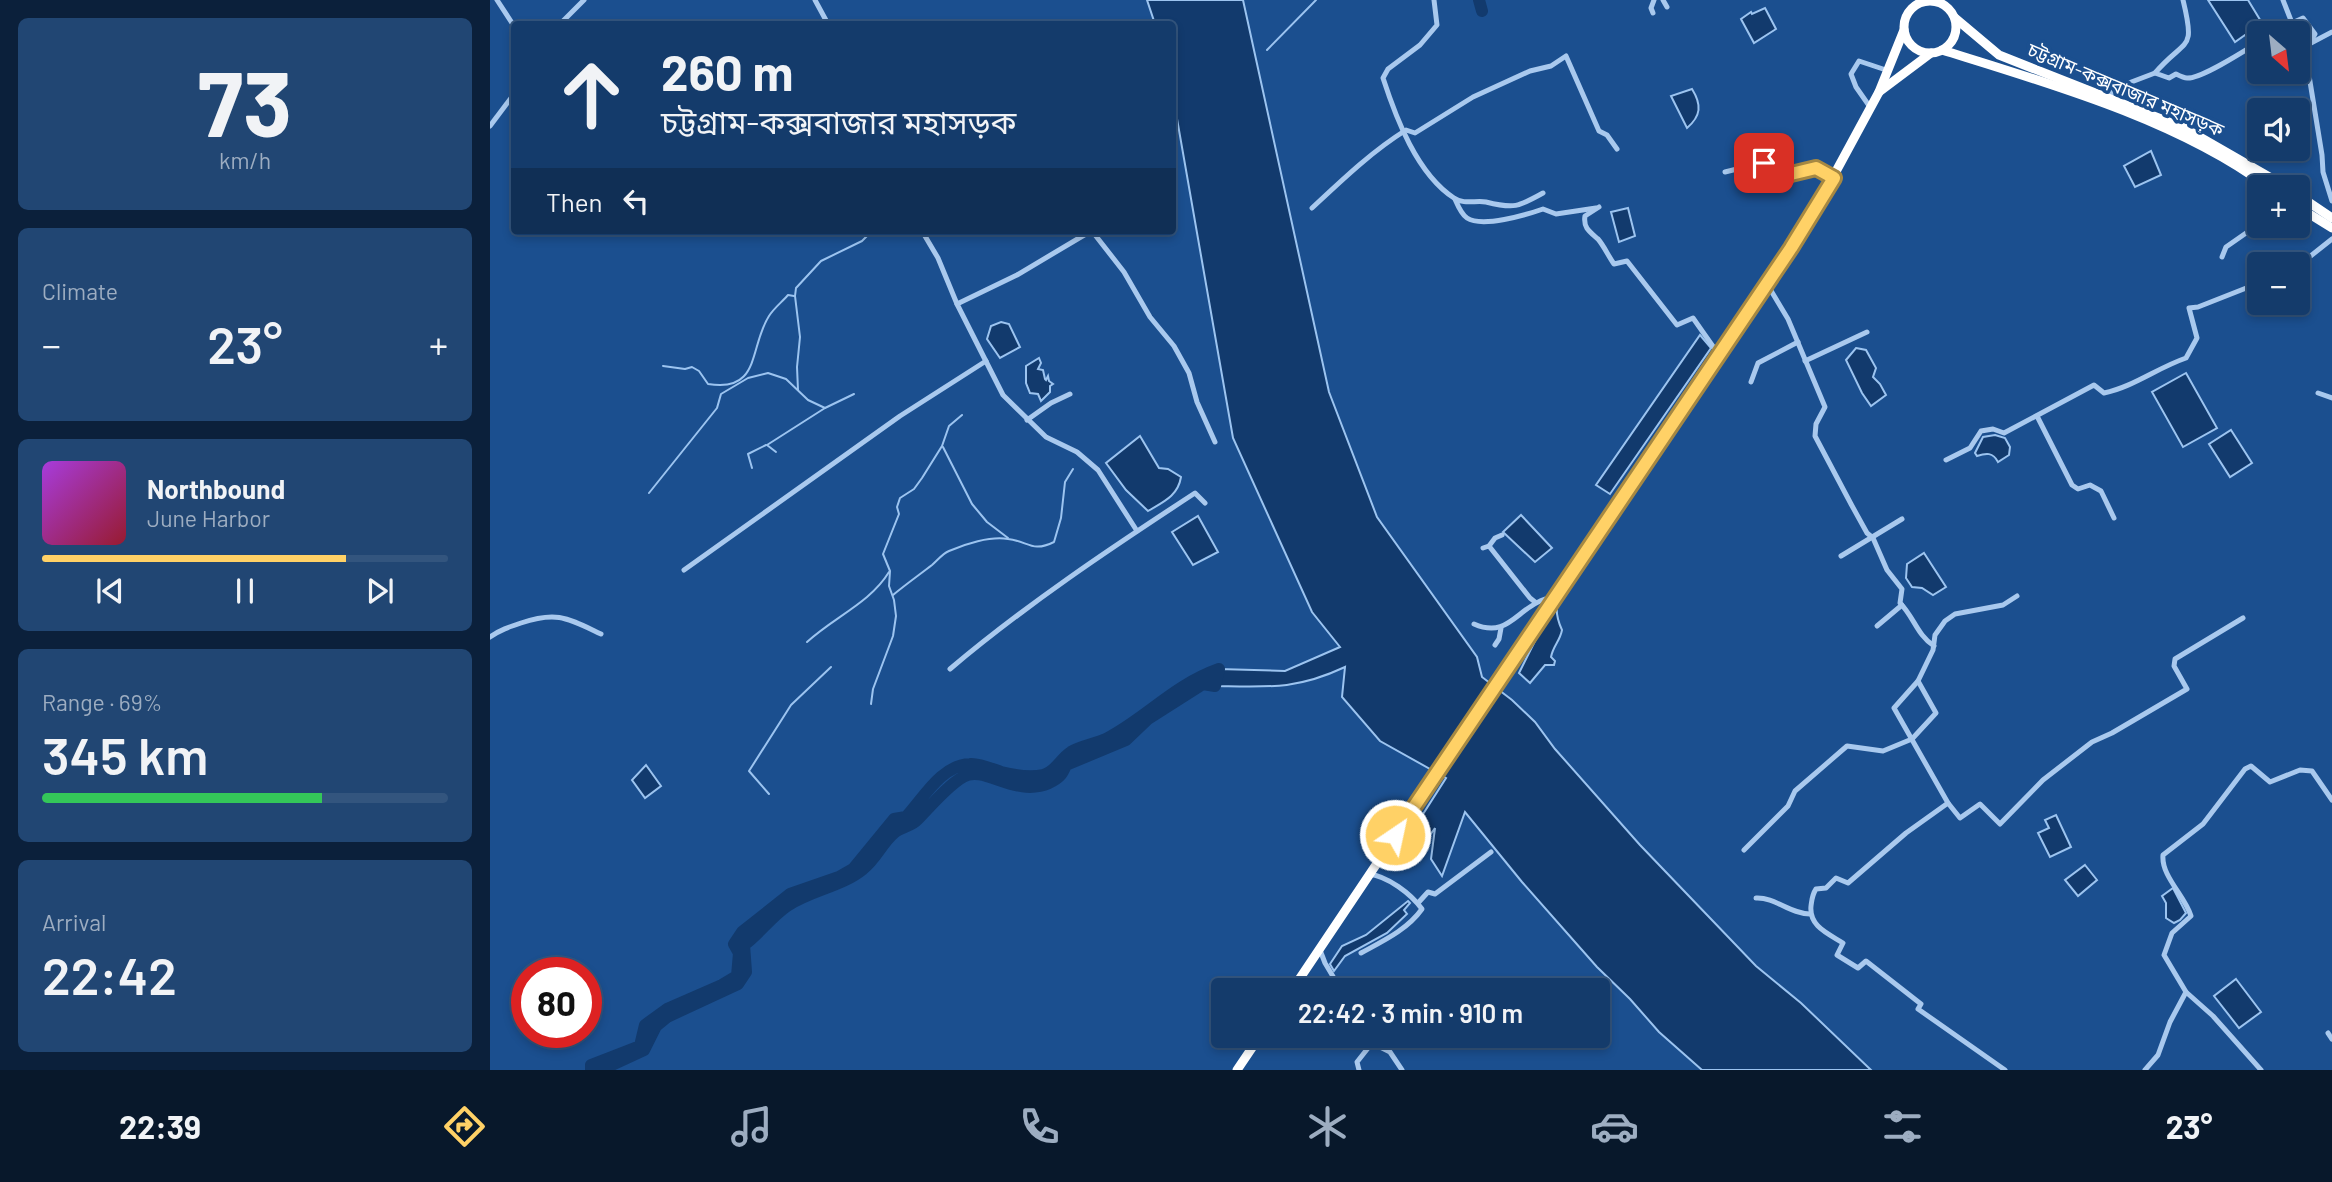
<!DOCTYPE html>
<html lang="en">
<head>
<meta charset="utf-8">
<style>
	:root { --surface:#143b6b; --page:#214673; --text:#f1f3f6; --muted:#9dadc1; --line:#33557e; --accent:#ffd166 }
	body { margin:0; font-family:Barlow,"Noto Sans Bengali",sans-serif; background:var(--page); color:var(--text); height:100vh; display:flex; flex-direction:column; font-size:26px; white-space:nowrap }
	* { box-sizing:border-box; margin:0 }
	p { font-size:23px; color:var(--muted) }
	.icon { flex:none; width:38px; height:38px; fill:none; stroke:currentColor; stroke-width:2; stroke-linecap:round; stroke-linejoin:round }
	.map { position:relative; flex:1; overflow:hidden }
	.drawer { display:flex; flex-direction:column; gap:18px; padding:18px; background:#0b203b; width:490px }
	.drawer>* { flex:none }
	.top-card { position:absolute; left:21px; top:21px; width:665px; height:214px; border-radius:7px; box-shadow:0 4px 10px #0003,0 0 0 2px var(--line); background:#143b6b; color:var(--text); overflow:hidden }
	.needle { width:46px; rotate:152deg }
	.controls { position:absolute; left:1757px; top:21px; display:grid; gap:14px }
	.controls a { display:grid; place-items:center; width:63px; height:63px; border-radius:7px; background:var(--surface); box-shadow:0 4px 10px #0003,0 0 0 2px var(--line); font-size:35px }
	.speed { position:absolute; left:21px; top:957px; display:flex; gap:14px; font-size:35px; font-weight:700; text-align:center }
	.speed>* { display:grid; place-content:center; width:91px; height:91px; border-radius:50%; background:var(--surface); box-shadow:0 4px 10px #0003,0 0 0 2px var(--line); line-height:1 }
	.speed .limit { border:10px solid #d22; background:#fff; color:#111 }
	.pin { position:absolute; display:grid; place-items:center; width:60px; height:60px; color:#fff; margin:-30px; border-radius:14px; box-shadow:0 4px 10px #0006 }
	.me { position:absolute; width:77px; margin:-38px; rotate:34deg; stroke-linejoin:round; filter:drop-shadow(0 0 5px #0008) }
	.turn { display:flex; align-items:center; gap:24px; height:147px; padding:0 35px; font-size:32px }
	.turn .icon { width:91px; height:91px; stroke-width:2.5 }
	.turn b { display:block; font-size:49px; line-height:60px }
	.then { display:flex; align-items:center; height:66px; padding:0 35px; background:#0003; gap:14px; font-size:26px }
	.big { font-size:52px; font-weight:600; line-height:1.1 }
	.drawer .widget { flex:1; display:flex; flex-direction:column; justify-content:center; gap:10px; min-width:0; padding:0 24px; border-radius:10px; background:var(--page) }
	.drawer .dial { align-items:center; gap:0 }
	.dial b { font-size:91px; line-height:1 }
	.song { display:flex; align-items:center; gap:21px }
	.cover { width:84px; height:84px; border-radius:10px; background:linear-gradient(135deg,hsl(280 70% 55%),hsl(350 70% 35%)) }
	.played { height:7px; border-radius:4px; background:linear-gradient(90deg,var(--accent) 75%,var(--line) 75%) }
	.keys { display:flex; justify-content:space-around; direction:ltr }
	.heat { display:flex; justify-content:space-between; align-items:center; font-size:38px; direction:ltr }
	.charge { height:10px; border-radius:5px; background:linear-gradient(90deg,#34c759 69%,var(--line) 0) }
	.trip { position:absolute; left:721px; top:978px; width:399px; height:70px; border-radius:7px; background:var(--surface); box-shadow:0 4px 10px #0003,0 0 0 2px var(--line); font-weight:600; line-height:70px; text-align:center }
	.tabs { display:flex; height:112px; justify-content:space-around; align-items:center; background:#08182b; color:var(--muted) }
	.tabs .icon { width:49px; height:49px }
	.tabs .selected { color:var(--accent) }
	.tabs b { font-size:32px; color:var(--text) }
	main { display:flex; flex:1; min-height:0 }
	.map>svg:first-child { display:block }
	.water { fill:#123a6d; stroke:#9cc4f0; stroke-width:2 }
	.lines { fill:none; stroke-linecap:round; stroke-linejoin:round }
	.stream { stroke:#9cc4f0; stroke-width:2 }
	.river { stroke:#123a6d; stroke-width:12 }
	.street { stroke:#a9c9ee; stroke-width:5 }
	.highway { stroke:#fff; stroke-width:9 }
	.route-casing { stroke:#a68842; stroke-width:18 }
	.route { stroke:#ffd166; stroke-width:12 }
	.labels { text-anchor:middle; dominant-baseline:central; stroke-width:7; stroke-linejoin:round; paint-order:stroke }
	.street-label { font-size:19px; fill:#fff; stroke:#1b4f8f }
</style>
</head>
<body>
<main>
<section class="drawer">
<div class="widget dial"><b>73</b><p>km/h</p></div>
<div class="widget"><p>Climate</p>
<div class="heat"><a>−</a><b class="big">23°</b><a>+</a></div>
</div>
<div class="widget">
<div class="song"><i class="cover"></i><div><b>Northbound</b><p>June Harbor</p></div></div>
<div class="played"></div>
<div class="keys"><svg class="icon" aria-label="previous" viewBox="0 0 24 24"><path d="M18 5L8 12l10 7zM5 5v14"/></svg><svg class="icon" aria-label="pause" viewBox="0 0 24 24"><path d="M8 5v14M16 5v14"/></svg><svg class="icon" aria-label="next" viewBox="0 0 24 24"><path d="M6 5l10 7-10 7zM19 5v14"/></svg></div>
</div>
<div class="widget"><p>Range · 69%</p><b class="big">345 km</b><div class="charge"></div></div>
<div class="widget"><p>Arrival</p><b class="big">22:42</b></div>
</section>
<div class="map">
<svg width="1842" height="1070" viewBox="0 0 1842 1070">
	<rect width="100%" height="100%" fill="#1b4f8f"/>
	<g class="water">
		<path d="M657,0H753L839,392L887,517L987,657L992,677L1022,700L1045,722L1065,749L1150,845L1266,966L1311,1003L1381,1070H1212L1169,1032L1140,999L1107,967L1032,882L975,812L952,876L941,859L945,828L919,865L912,847L956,778L890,741L852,697L855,667C806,690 778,687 725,686L729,669L795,671L850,647L822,612L743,438L683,96L682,24H665Z"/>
		<path d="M1718,0H1758L1772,23L1745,42Z"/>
		<path d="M1275,8L1286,29L1264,43L1251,19L1261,12L1262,14Z"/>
		<path d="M1202,89C1212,105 1211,116 1197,128L1181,96Z"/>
		<path d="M1661,151L1671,175L1645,187L1634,166Z"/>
		<path d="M1138,208L1145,236L1129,242L1121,212Z"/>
		<path d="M511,322L519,324L530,347L510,358L497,339L501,326Z"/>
		<path d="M1210,335L1221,348L1120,494L1106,485Z"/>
		<path d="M1366,348L1376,350L1386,368L1383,377L1390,384L1396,395L1381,406L1372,393L1356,360Z"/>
		<path d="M549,358L551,363L548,369L553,370L555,379L556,380L558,376L559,381L563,384L560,386V392L551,401L548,394L540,393L536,383V366Z"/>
		<path d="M1696,373L1727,428L1693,447L1662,392Z"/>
		<path d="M1741,430L1762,463L1740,477L1719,444Z"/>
		<path d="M1505,435L1515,438L1520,447L1519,455L1508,462C1503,452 1496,453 1487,456L1485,453L1493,437Z"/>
		<path d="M650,436L669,468L678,469L691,477C688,496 673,502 658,511L636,490L616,463Z"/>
		<path d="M1031,515L1062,548L1045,562L1013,532Z"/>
		<path d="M708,516L728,552L703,565L682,532Z"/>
		<path d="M1434,553L1456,587L1443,595L1432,588L1422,587L1416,578L1417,564Z"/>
		<path d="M1072,587L1077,588C1064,599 1065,615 1072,630C1070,641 1063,646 1061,657L1065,661L1064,665H1055L1040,683L1029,673Z"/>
		<path d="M156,765L171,786L155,798L142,780Z"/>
		<path d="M1566,815L1581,847L1560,857L1548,833L1559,828L1555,820Z"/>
		<path d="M1595,865L1607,880L1588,896L1575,880Z"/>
		<path d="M1683,888L1696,913L1690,920L1684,923L1676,918V903L1672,896Z"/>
		<path d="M918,901L920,903L914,910L917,914L897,933L855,956L844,971L840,964L852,946L876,935Z"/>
		<path d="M1746,979L1771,1012L1749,1028L1724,996Z"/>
	</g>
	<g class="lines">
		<g class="stream">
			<path d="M777,50L826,0"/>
			<path d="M173,366L195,369L202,367L209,371L218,384C271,393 259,347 279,316C284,308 292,302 298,295L304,296"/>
			<path d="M308,390L307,367L310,337L305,296L306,288L331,261L372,241L382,231"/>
			<path d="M453,447L482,504L497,522L518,538"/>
			<path d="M286,452L277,445L335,408"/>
			<path d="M262,468L258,454L276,445"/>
			<path d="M159,493L227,408L231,394L258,378L278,373L296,379L318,400L335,408L364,394"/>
			<path d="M403,595C415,585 429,575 442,565C448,560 452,554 459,551C475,544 500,536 518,539C538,541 542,553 564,542L571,518L575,482L583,469"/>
			<path d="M317,642C344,617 380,603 399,572"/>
			<path d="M381,704L383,689L403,636L406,616L404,600L399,586L400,571L393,554L409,514L407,507L410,498L424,489L432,478L452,446L459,426L472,415"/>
			<path d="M279,794L259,771L301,705L341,667"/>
		</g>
		<g class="river">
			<path d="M989,0L992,11"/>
			<path d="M101,1070V1065L150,1046L155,1025L177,1009L232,985L247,976L249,953L244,944L252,932L300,894L349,877L363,869L404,819L416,817C433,799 451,765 480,764C489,763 502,769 511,772C523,775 540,778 553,775C566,772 570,759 581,752C591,746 605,744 616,739C658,717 682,686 729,669L725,686L713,684L658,719L636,740L576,765C572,775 569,778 559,783C525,798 494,764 473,777C457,786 440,807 427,820C422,826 411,827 404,833C392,843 386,859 373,869C351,887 321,890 297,906C281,917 269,934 254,945L256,972L248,984L177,1017L166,1026L154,1050L111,1070"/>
		</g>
		<g class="street">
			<path d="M7,0L24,26"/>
			<path d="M325,0L338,24"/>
			<path d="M944,0L947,25L930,45L898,69L893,78C906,118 927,174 964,198C974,205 986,200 996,202C1024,209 1028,207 1053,193"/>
			<path d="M1173,0L1177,7"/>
			<path d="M1693,0C1706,53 1696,37 1665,73L1679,78L1686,74C1688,75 1695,78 1697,78C1712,79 1755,50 1769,42"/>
			<path d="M1793,0L1802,23L1813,18L1825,34L1815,51L1832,155L1833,172L1842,201"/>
			<path d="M1163,13L1161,8L1164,0"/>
			<path d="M70,24L94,0"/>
			<path d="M1784,33L1802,23"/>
			<path d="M1821,43L1842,32"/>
			<path d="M1620,98L1623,89L1665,73"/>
			<path d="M1380,107L1366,87L1361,74L1369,61L1396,70"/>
			<path d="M0,126L24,94"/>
			<path d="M1235,172L1271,163L1301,174L1326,168L1344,178"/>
			<path d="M965,199C968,206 971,214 977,218C992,228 1036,215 1053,209L1066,214L1106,208"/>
			<path d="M1109,207L1095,216C1093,228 1100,232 1108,239C1114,246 1119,257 1124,264L1137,261L1187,325L1203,318L1229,355"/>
			<path d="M822,208C852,180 881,152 916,130L925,133L983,97L1040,71L1061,66L1076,56L1109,131L1117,135L1127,149"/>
			<path d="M432,231L448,258L467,304"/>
			<path d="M601,231L527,275L467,304L513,395L556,437L587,452L608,470L647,531"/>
			<path d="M602,231L634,272L660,317L684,346L699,373L707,402L725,442"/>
			<path d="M1732,257L1736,247L1769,224"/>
			<path d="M1808,266L1842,239"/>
			<path d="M1277,284L1298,319L1335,407L1326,424L1325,436L1361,504L1377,533L1383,538L1397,570L1412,589L1410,603C1424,617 1427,635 1444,646"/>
			<path d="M1315,361L1377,332"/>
			<path d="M1261,382L1268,363L1308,342"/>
			<path d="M1828,393L1842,398"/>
			<path d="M1547,416L1582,485L1588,489L1600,485L1611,491L1624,518"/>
			<path d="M537,420L561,403L580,394"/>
			<path d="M1456,460L1480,448L1491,431L1503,429L1514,433L1604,385L1614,393C1643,387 1667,368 1696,358L1707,338L1699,308L1708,307L1769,283"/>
			<path d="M999,546L1005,538L1012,535"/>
			<path d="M993,548L999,546L1040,598L1045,602"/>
			<path d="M1351,556L1412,519"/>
			<path d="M194,570L410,416L496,361"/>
			<path d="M984,624C1018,639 1026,609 1055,599L1062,602"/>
			<path d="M1387,626L1412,605"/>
			<path d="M0,637C10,630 19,627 31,623C67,611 77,618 111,634"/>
			<path d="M1005,645L1009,639L1011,628"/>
			<path d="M460,669C537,604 621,548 705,493L715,503"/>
			<path d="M1428,681L1404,708L1458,803"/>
			<path d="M1254,850L1298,806L1305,791L1357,746L1393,751L1422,739L1446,713L1428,681L1443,650L1445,635L1455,621L1465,614L1513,605L1527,596"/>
			<path d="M1266,898C1285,897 1300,914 1320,914"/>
			<path d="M928,903L938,892L945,894L1001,852"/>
			<path d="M830,950L835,963L851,990"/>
			<path d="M871,953C893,941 917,930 932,909C921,894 898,876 878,874"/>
			<path d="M1696,992L1723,1016L1771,1070"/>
			<path d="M1838,1033L1842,1039"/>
			<path d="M869,1070L867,1062L882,1043L900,1052L912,1070"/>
			<path d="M1515,1070L1428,1009L1431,1004L1376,961L1368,968L1347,955L1353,943C1337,933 1319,926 1321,906C1322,899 1322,895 1326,889L1336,888L1346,878L1358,883L1416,833L1458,803L1470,818L1490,804L1510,824L1553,780L1602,742L1622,733L1697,689L1684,666L1685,659L1753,618"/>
			<path d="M1655,1070L1668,1055L1680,1022L1696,992L1674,955L1682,933L1701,916C1695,896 1671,876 1673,855L1713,824L1755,769L1761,766L1780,782L1810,770L1822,771L1842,800"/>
		</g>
		<g class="highway">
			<circle cx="1440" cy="27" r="26"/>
			<path d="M1465,18L1509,55L1694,128L1797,187"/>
			<path d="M1452,50C1558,83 1688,120 1778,187"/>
			<path d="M1389,92L1441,53"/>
			<path d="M1808,195L1842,218"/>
			<path d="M1808,207L1842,228"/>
			<path d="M802,990L1324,212L1389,92L1414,30"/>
			<path d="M747,1070L770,1036"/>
		</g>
	</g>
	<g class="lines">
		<defs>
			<path id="route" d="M905,835L1301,248L1344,178L1326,168L1301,174L1274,163"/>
		</defs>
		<use href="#route" class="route-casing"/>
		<use href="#route" class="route"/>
	</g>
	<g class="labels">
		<g class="street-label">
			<text transform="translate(1636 89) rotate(23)">চট্টগ্রাম-কক্সবাজার মহাসড়ক</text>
		</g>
	</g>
</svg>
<div class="controls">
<a><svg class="needle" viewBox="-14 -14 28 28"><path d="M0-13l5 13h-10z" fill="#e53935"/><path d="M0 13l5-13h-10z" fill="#9dadc1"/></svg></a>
<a><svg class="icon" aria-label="sound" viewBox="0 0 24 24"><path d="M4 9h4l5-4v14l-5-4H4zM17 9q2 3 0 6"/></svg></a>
<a>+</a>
<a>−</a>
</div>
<div class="speed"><div class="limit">80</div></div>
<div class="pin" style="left:1274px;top:163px;background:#d93025"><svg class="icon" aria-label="arrive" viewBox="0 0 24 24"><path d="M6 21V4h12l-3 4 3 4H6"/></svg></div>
<svg class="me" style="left:905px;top:835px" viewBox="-20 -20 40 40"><circle r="17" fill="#ffd166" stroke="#fff" stroke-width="3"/><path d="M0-11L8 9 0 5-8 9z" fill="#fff"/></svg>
<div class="trip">22:42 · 3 min · 910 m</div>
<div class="top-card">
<div class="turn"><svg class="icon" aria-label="ahead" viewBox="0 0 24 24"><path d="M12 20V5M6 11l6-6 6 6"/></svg><div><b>260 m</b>চট্টগ্রাম-কক্সবাজার মহাসড়ক</div></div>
<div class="then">Then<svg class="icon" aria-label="left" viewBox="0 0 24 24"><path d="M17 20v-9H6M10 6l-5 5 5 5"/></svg></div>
</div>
</div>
</main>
<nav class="tabs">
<b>22:39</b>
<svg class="icon selected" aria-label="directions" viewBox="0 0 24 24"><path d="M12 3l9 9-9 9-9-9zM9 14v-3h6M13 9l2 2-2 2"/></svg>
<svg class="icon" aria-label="music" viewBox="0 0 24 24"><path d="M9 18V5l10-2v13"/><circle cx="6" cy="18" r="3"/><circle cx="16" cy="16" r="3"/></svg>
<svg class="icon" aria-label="phone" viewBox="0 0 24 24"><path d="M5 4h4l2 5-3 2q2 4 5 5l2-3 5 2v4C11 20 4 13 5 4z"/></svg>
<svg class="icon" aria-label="climate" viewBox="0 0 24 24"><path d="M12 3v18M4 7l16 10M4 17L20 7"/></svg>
<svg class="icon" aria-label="car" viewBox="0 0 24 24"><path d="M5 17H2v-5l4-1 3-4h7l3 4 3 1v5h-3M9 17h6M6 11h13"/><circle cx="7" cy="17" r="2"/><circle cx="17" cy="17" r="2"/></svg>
<svg class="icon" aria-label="filters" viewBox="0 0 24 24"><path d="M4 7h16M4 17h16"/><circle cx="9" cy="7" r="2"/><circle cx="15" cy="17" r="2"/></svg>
<b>23°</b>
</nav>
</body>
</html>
